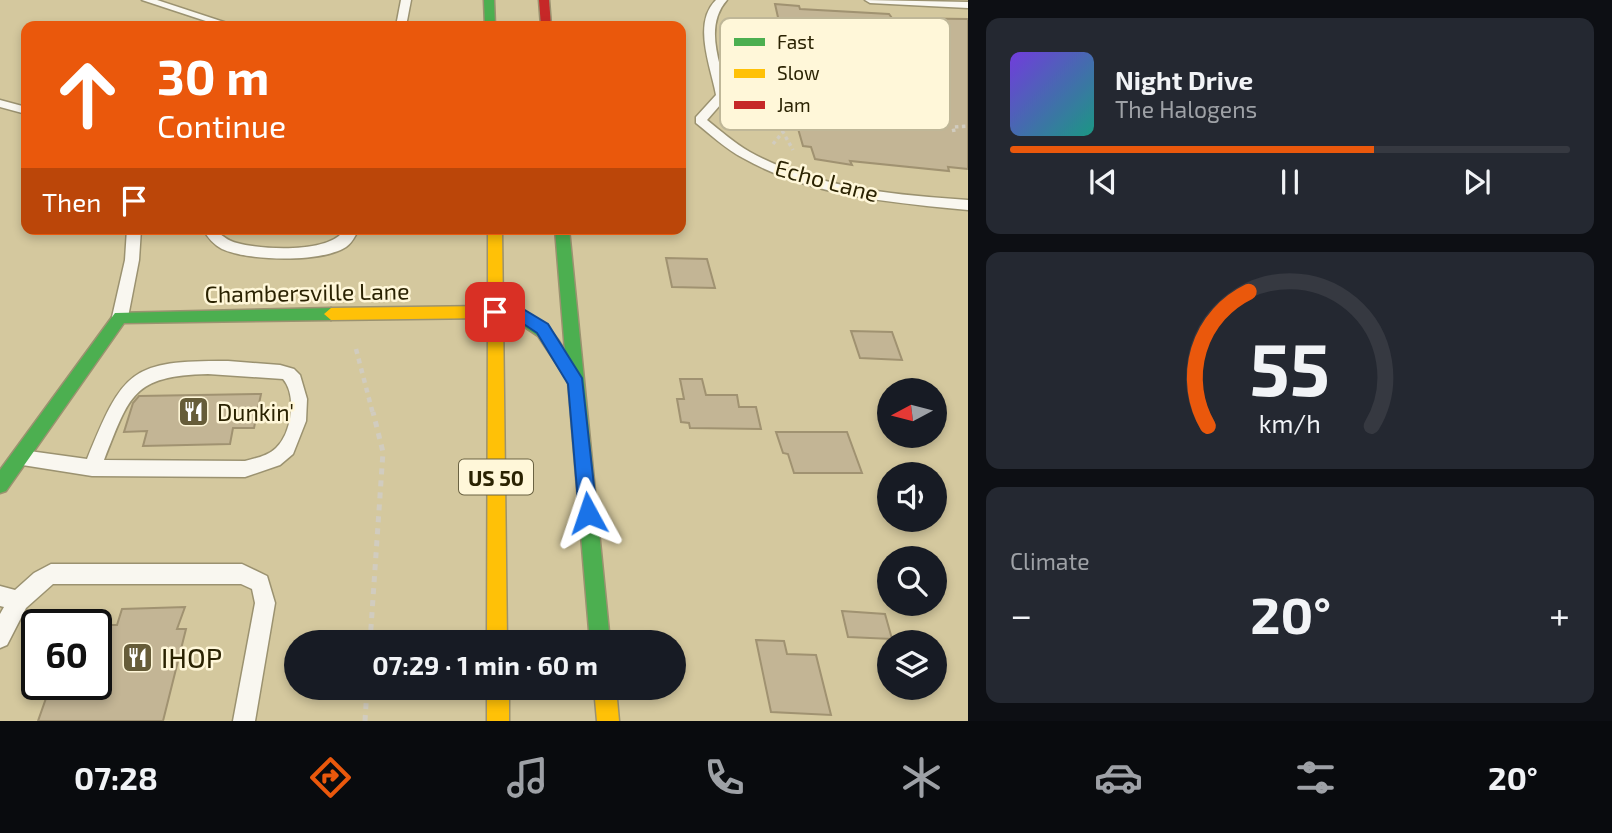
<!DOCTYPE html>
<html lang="en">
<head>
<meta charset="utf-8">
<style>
	:root { --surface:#171b24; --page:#242831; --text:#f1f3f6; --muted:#9ea1a6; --line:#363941; --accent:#ea580c }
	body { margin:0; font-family:"Exo 2",sans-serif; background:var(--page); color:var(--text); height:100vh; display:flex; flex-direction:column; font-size:26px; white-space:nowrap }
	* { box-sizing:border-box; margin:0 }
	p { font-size:23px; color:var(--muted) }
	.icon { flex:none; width:38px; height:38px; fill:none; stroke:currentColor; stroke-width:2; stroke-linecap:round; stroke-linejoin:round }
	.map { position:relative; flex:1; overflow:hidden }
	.sheet { display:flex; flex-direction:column; gap:18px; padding:18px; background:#0d0f14; width:644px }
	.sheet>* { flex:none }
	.guide { position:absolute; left:21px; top:21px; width:665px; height:214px; border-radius:14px; box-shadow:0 4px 10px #0003; background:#ea580c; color:#fff; overflow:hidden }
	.needle { width:46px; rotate:263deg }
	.tools { position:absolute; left:877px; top:378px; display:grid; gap:14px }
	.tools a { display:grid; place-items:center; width:70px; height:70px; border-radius:50%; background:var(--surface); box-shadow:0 4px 10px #0003; font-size:35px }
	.speed { position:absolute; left:21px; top:609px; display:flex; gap:14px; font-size:35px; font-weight:700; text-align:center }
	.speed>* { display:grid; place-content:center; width:91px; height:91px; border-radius:50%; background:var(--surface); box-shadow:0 4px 10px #0003; line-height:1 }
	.speed .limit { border:4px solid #111; border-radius:10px; background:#fff; color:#111 }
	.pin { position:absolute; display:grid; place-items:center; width:60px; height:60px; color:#fff; margin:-30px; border-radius:14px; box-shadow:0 4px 10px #0006 }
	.me { position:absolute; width:77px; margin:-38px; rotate:355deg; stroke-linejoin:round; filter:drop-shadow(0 0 5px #0008) }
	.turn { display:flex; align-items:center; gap:24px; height:147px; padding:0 21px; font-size:32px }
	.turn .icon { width:91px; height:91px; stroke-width:2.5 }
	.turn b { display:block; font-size:49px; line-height:60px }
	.then { display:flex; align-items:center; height:66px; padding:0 21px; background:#0003; gap:14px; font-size:26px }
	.big { font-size:52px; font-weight:700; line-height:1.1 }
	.sheet .tile { flex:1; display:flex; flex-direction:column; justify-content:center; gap:10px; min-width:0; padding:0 24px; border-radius:14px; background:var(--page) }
	.sheet .dial { align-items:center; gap:0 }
	.dial svg { height:182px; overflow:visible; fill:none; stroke:var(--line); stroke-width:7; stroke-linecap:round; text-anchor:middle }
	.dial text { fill:var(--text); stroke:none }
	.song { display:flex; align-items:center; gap:21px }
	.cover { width:84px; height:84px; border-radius:10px; background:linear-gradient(135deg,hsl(260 70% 55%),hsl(170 70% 35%)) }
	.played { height:7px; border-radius:4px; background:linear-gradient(90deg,var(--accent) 65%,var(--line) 65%) }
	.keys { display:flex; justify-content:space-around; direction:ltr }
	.heat { display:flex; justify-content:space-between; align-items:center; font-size:38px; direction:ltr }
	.trip { position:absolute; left:284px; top:630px; width:402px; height:70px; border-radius:35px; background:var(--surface); box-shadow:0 4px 10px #0003; font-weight:700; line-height:70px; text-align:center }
	.tab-bar { display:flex; height:112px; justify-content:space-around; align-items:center; background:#090b0e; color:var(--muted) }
	.tab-bar .icon { width:49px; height:49px }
	.tab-bar .current { color:var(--accent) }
	.tab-bar b { font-size:32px; color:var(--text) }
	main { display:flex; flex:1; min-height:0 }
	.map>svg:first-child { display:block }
	.building { fill:#c3b595; stroke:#a09271; stroke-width:2 }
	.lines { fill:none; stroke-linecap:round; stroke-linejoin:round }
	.lane-casing { stroke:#9b9270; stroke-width:3 }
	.fast-casing { stroke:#9b9270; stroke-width:3 }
	.slow-casing { stroke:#9b9270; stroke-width:3 }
	.jam-casing { stroke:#9b9270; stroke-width:3 }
	.path-far2 { stroke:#d1ccbf; stroke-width:3.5; stroke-dasharray:3.5 3.5; stroke-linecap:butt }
	.path-far1 { stroke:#d1ccbf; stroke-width:4.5; stroke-dasharray:5 5; stroke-linecap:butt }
	.path { stroke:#d1ccbf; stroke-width:5; stroke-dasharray:6 6; stroke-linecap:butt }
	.lane { fill:#f9f7f0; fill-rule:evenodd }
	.fast { fill:#4caf50; fill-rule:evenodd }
	.slow { fill:#ffc107; fill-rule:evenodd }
	.jam { fill:#c62828; fill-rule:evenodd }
	.route { fill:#1a73e8; stroke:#114b97; stroke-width:2 }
	.labels { text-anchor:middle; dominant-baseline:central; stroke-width:5; stroke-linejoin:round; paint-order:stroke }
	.shield { fill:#fff7d9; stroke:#6a6242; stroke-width:2 }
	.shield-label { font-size:21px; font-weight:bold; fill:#2a2202 }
	.street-label { font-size:23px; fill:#2a2202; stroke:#fff7d9 }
	.poi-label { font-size:23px; fill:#2a2202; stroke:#fff7d9; text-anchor:start }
	.near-poi-label { font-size:28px; fill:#2a2202; stroke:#fff7d9; text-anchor:start }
	.key { fill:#fff7d9; stroke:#bfb798; stroke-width:2 }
	.key-label { font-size:19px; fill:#2a2202 }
</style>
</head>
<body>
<main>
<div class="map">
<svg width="968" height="721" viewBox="0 0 968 721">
	<rect width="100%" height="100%" fill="#d4c89e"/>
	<g class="building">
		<path d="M775,4L799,6L800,9L889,14L892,18L968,19V169L948,167L949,171L850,161L852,165L815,159L811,147L803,146L795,118L844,123L814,38L782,35Z"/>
		<path d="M666,258L707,259L715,288L672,287Z"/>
		<path d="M851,331L892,332L902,360L860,358Z"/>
		<path d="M680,379H702L706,395H737L739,407H756L761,429L690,428L689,423L681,422L677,399H684Z"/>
		<path d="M261,394L254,428H233L230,444L143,446L147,431L124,432L133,403L139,396Z"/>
		<path d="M776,432H847L862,473H794L788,454L783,453Z"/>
		<path d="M185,607L177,629H186L163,721H38L51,684H96V625H117L122,609Z"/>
		<path d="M842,611L885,614L892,639L848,637Z"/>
		<path d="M756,640L784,641L787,654L816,655L831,715L771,712Z"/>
	</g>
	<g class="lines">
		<defs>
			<g id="lane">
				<path d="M142,0H157L236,26H221Z"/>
				<path d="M401,0H411L406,26H396Z"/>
				<path d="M716,0H727C703,27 721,65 728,96L707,120C721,131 734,143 750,152C815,188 895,195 968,200V210C893,203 810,196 743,158C726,149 711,135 696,123V117L716,95C711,67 692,23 716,0Z"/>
				<path d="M865,0L968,2V8L870,3Z"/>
				<path d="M0,100L26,107V114L0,107Z"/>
				<path d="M127,229H141L139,260L128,317L120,323L112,317L125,260Z"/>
				<path d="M203,229C221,229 221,239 237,243C261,250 331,254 345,229H359C355,236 352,243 346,247C321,263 248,261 222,249C213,244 208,238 203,229Z"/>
				<path d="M228,361L280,365L294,369L300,375L307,399L306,421L293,454L280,465L245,477L92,476L16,464L13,458L16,452L22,450L87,459C123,371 130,360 228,361ZM208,374L283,379C297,395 292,433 276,448C268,456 256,458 245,461L104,460C130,395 132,376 208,374Z"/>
				<path d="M51,564H242L267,576L275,603L255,721H233L255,603L252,589L241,584H53L26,608L7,645L0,648V614L4,607L0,606V586L15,590L34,573Z"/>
			</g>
			<g id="fast">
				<path d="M484,0H494L495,26H485Z"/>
				<path d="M555,229H569L610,642H590L568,381L538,336L520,324L490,316L488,312L495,306C530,313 547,319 565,351Z"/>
				<path d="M331,308L338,314L331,320L124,323L6,491L0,493V470L115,313Z"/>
			</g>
			<g id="slow">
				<path d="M488,229H502L507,642H487L488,318L331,320L324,314L331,308L488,306Z"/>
				<rect x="487" y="688" width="22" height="33"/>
				<path d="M594,688H616L619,721H597Z"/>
			</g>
			<path id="jam" d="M539,0H549L551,26H541Z"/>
		</defs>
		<use href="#lane" class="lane-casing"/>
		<use href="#fast" class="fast-casing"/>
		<use href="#slow" class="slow-casing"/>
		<use href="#jam" class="jam-casing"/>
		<g class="path-far2">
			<path d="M748,70L827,76"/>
			<path d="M778,110L783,132L793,150"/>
			<path d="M954,132L953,127L968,126"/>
			<path d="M773,144L783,132"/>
		</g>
		<path class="path-far1" d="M356,349L373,414"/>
		<g class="path">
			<path d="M370,642L383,452L373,412"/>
			<path d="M365,721L367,688"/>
		</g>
		<use href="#lane" class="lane"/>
		<use href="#fast" class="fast"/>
		<use href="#slow" class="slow"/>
		<use href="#jam" class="jam"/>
	</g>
	<path class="route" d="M495,306L523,309L548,324L582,378L597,513L595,519L588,522L582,519L579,513L568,384L537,333L519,321L489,317L487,312Z"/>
	<defs>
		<symbol id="restaurant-square" viewBox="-11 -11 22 22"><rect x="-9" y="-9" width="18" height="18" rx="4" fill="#665c39" stroke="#fff7d9"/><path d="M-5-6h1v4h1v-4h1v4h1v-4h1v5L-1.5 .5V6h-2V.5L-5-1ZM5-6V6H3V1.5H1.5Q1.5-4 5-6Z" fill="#fff"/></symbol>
	</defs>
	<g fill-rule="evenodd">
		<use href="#restaurant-square" x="176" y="394" width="35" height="35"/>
		<use href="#restaurant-square" x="120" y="640" width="35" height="35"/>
	</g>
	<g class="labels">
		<rect class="shield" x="459" y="459.5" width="74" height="35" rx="5"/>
		<g class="shield-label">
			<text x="496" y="477">US 50</text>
		</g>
		<g class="street-label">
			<text transform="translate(827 180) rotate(15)">Echo Lane</text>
			<text transform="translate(307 292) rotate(-1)">Chambersville Lane</text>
		</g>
		<g class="poi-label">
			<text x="217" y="412">Dunkin'</text>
		</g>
		<g class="near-poi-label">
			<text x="161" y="657">IHOP</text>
		</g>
	</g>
	<rect x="720" y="18" width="230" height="112" rx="10" class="key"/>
	<rect x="734" y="38" width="31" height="8" fill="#4caf50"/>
	<rect x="734" y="69" width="31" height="9" fill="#ffc107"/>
	<rect x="734" y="101" width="31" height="8" fill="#c62828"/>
	<g class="key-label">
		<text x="777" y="49">Fast</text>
		<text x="777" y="80">Slow</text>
		<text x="777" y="112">Jam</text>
	</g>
</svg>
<div class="tools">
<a><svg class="needle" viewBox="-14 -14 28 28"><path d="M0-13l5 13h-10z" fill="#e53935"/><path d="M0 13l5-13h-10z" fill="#9ea1a6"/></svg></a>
<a><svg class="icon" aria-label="sound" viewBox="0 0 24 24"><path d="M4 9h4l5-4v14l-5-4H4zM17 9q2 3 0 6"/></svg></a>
<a><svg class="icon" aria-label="search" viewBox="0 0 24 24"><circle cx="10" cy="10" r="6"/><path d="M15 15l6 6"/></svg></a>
<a><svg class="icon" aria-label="layers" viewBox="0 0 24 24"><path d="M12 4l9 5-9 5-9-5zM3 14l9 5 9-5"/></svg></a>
</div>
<div class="speed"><div class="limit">60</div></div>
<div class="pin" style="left:495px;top:312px;background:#d93025"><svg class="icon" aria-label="arrive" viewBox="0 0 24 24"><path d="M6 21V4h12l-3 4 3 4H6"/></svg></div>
<svg class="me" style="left:588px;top:513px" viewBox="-20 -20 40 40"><path d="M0-17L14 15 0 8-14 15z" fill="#1a73e8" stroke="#fff" stroke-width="4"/></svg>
<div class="trip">07:29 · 1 min · 60 m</div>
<div class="guide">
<div class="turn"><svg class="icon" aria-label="ahead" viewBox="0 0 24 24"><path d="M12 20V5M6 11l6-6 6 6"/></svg><div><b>30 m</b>Continue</div></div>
<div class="then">Then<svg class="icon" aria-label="arrive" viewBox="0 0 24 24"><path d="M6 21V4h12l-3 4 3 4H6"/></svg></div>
</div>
</div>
<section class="sheet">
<div class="tile">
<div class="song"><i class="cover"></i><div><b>Night Drive</b><p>The Halogens</p></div></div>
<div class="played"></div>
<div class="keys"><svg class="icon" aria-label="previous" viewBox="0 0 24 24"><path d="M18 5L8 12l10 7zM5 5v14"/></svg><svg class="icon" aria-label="pause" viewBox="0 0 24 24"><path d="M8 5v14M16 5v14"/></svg><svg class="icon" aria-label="next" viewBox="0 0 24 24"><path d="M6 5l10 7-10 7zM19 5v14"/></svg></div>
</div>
<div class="tile dial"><svg viewBox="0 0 100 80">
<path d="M14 69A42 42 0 1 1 86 69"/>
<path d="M14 69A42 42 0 0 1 32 10" stroke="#ea580c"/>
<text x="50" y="56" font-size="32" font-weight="700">55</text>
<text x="50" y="72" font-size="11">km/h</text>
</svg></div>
<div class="tile"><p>Climate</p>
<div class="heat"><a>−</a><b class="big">20°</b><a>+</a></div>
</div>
</section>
</main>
<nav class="tab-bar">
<b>07:28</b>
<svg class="icon current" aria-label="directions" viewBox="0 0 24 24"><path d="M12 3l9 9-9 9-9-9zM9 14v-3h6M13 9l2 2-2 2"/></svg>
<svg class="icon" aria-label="music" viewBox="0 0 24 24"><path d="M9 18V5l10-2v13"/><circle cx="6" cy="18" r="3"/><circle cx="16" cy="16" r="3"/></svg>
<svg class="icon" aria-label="phone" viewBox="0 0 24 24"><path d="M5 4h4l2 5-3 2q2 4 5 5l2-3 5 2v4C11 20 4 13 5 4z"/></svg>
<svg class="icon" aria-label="climate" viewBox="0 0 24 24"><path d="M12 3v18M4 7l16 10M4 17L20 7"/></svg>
<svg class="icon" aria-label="car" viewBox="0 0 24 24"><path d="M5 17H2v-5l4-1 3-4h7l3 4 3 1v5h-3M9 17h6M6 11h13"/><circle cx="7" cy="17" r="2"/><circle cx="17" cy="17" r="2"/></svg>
<svg class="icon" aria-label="filters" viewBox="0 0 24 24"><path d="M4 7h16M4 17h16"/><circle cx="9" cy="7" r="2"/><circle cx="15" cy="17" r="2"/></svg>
<b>20°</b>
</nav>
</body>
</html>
